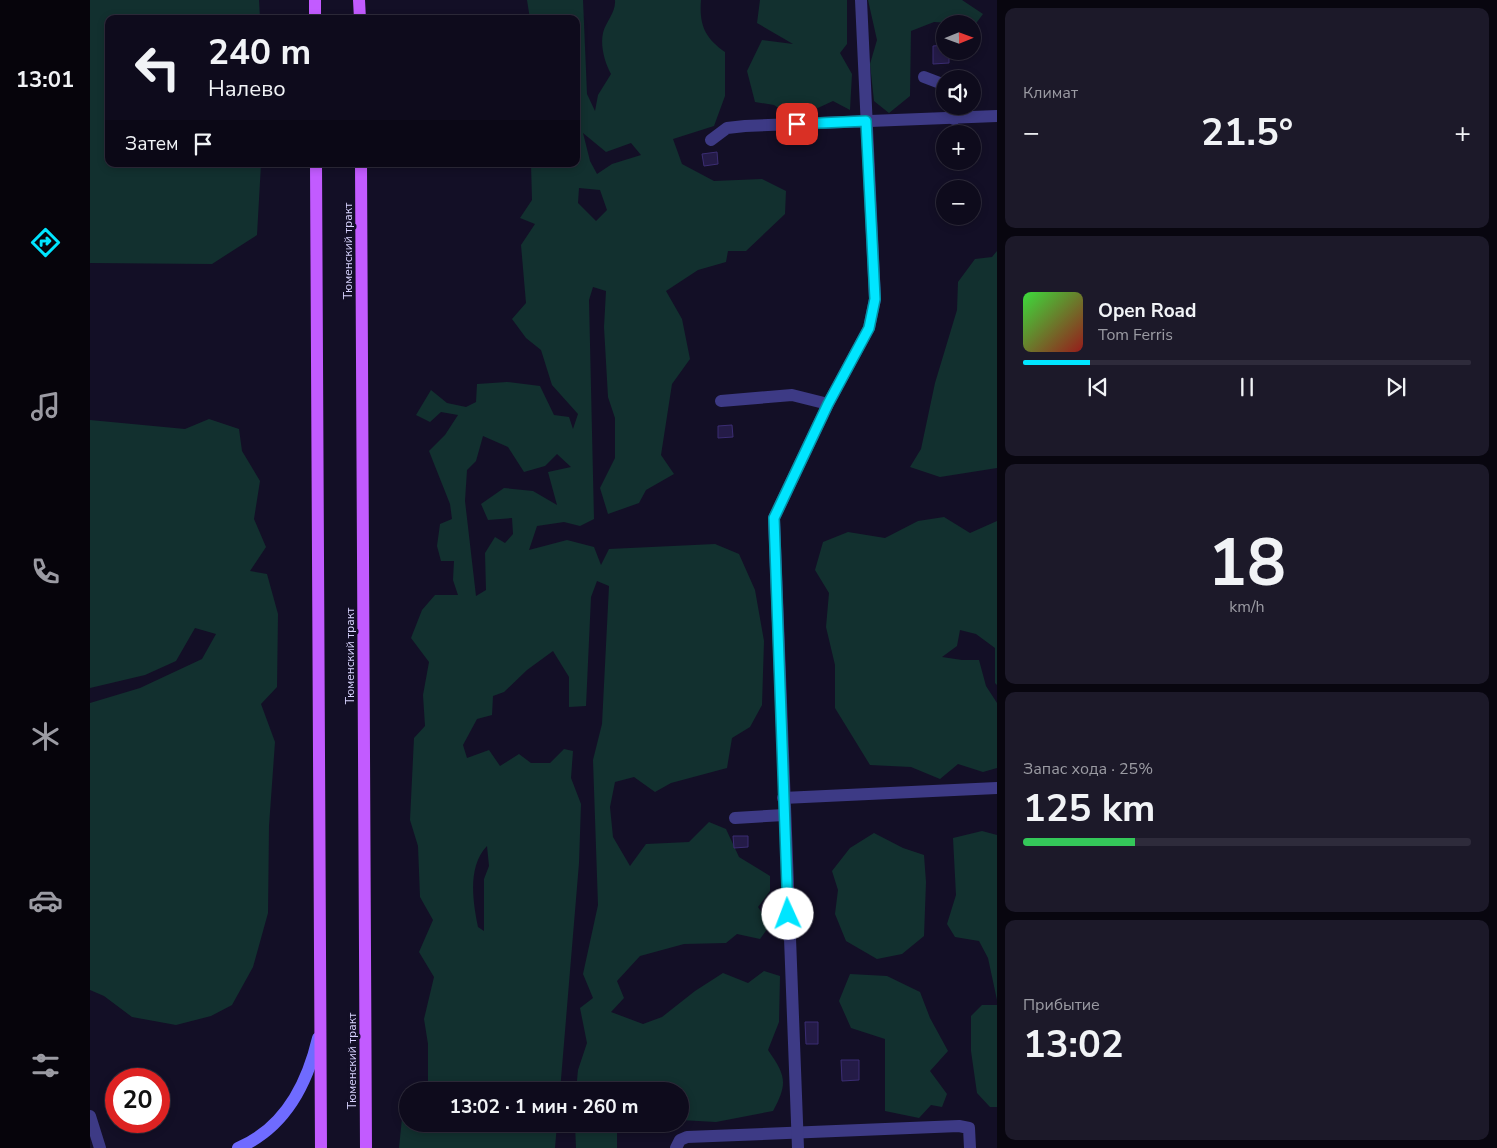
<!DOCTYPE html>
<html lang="ru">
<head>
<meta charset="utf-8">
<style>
	:root { --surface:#0e0b1c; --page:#1c1929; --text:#f1f3f6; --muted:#9b9ba3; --line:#2e2b3b; --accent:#00e5ff }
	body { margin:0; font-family:"Nunito Sans",sans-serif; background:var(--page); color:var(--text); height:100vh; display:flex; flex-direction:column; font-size:19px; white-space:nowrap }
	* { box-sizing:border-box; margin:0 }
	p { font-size:16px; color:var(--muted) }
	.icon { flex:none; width:28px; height:28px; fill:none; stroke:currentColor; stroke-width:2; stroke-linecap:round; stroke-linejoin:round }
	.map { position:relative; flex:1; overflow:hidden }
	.drawer { display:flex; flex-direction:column; gap:8px; padding:8px; background:#08060f; width:500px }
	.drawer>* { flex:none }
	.banner { position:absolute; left:15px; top:15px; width:475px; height:152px; border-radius:10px; box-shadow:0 2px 8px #0003,0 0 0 1px var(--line); background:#0e0b1c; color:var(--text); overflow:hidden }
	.needle { width:32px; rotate:89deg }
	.fabs { position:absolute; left:846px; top:15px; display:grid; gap:10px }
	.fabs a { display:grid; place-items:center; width:45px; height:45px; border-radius:50%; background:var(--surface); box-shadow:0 2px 8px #0003,0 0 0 1px var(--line); font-size:25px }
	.speed { position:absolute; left:15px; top:1068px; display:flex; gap:10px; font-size:25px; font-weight:700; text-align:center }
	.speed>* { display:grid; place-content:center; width:65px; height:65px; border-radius:50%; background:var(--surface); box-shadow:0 2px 8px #0003,0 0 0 1px var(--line); line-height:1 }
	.speed .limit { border:8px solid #d22; background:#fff; color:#111 }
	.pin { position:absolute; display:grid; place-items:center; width:42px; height:42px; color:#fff; margin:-21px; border-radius:10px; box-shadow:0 2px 8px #0006 }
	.me { position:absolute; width:55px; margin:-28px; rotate:358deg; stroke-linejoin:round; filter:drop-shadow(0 0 4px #0008) }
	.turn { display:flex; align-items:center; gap:18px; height:105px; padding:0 20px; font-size:22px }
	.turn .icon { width:65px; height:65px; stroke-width:2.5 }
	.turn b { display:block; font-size:35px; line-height:42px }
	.then { display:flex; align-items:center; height:48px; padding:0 20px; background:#0003; gap:10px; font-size:19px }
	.big { font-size:38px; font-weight:700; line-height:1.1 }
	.drawer .tile { flex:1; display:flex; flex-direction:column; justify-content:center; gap:8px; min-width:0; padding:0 18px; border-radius:10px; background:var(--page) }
	.drawer .dial { align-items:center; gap:0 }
	.dial b { font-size:65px; line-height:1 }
	.song { display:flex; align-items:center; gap:15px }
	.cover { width:60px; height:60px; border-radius:8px; background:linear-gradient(135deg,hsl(120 70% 55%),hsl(0 70% 35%)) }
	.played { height:5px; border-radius:2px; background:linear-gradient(90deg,var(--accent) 15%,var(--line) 15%) }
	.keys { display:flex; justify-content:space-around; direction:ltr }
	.heat { display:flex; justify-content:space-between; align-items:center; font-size:28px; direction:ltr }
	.charge { height:8px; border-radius:4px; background:linear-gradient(90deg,#34c759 25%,var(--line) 0) }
	.trip { position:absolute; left:309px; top:1082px; width:290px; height:50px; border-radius:25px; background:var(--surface); box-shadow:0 2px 8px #0003,0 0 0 1px var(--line); font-weight:700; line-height:50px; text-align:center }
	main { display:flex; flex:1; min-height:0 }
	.tabs { display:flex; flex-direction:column; width:90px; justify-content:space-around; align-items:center; background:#06040b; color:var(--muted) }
	.tabs .icon { width:35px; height:35px }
	.tabs .active { color:var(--accent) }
	.tabs b { font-size:22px; color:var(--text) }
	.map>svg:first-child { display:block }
	.green { fill:#12302f; fill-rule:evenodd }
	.building { fill:#241b47; stroke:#3b2d73 }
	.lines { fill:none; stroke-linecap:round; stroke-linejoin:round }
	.lane { stroke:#3d3a85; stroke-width:12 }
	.secondary { stroke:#6f6bff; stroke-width:12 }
	.primary { stroke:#c25bff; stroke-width:12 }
	.route-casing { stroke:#0095a6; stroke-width:12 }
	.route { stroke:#00e5ff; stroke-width:9 }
	.labels { text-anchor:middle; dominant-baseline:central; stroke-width:5; stroke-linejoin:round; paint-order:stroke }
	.street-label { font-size:12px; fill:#d9d4ff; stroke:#130f26 }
</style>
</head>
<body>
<main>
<nav class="tabs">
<b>13:01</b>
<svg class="icon active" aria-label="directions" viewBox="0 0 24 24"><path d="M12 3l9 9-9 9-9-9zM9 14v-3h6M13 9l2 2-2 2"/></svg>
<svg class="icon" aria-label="music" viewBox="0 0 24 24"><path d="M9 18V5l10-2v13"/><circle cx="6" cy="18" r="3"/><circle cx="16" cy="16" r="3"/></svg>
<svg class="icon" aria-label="phone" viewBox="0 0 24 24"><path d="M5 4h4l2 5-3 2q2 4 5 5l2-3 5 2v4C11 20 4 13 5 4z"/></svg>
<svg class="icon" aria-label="climate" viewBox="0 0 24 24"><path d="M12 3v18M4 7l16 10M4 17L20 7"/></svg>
<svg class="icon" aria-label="car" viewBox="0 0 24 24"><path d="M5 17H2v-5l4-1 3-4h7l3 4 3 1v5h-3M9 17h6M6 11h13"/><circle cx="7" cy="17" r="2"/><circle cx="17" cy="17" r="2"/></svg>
<svg class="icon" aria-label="filters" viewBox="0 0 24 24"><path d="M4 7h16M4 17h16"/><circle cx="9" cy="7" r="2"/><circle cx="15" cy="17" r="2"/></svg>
</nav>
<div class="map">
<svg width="907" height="1148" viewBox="0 0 907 1148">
	<rect width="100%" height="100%" fill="#130f26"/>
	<g class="green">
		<path d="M0,0H169L170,19H19V164H171L167,235L122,264L0,263Z"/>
		<path d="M437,0H493L497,94L505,111L508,95L521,74C515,63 510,46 513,33C516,21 526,13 525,0H611C609,25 615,38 635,52V96L624,126L583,139L592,164L624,181L672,179L696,191L695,214L656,251H638L636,262L608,270L576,291L592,319L600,359L582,384L571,455L584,474L556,490L549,503L518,514L510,488L525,458V418L518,397L514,327L516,291L503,287L499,300L504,519L490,526L474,522L447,526L439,550L477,540L504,547L511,565L519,549L625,544L649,554L665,590L674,641L672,705L660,727L642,738L637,768L581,783L565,792L544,777L525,782L520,807L523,837L540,866L556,844L599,842L619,822L636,829L649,857L680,876V891L668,907L680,925L670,939L647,934L636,943L594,944L550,956L527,981L534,998L521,1012L553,1024L572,1017L605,991L633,973L658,983L674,971L690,976L689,1022L678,1050C696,1076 698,1083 683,1111L626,1122L590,1120V1091H486L488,1070L497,1043L490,1008L503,998L493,974L508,905L503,760L512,724L519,586L507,581L501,597L496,706L479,707V677L463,651L437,670L414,692L403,696L402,715L387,719L373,745L377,758L399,750L410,766L429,754L441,763H460L474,749L483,751L481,778L491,804L489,863L470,1091H338V1044L334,1019L344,977L329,952L343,920L330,897L328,846L320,820L324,738L335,726L333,695L339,662L321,638L332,610L345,595H368L363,580L364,561H351L347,546L350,524L362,519L360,504L339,451L355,435L368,415L351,412L340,422L326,415L341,390L357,403L376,407L386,402L387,384L417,382L450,386L464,415L479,417L483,429L488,414L462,385L451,350L436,338L422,319L436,303L431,245L445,224L430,218L442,200L441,164H486V19H440ZM493,133L516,152L541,143L551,155L522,164L507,174L500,161ZM489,188L510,190L517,210L506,221L488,203ZM393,436L418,447L434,472L455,466L467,454L481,467L458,472L467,505L443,491L414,488L391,504L398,520L422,518L423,534L415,543L405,537L395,553L396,590L386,596L375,501L377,470L386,461ZM397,846L399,866L394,879V931L388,927C383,902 377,867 397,846Z"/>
		<path d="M670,0H757V44L750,53L762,74L760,110L743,101L704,119L684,105L665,102L657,71L672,40L703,44L667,23Z"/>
		<path d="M778,0H872L893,14L884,26L882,24L844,22L821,31L820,96L799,113L784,101L780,64L787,40Z"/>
		<path d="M907,251V468L850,477L820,467L831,449L845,383L867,310L868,282L885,259L902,257Z"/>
		<path d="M119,419L149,429L152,451L170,481L164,519L176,547L160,571L177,574L188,614L187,687L171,704L185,742L179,826L178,913L163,967L142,1005L121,1016L86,1025L42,1017L14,996L0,990V703L50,688L112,659L126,634L105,628L86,661L55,675L0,688V420L95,429Z"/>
		<path d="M854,517L880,533L907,521V685L905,683V648L886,634L870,630L867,646L852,657L872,660H889L896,686L907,703V768L893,772L868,764L850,779L821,767L780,765L745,708V665L736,627L739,593L725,570L733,542L758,532L795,538L828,521Z"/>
		<path d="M892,831L907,835V1000L898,958L889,941L865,937L857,924L866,895L863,838Z"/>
		<path d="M784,833L813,848L834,855L836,882L834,936L812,954L787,959L756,941L745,914L748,890L742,871L760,848Z"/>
		<path d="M760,974L797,976L830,992L840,1018L858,1051L840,1071L857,1094L852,1107L841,1105L829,1118L795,1111V1039L761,1028L749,1001Z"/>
		<path d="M892,1005H907V1107H900L887,1093L881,1051V1016Z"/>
		<path d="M317,1116L318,1124H467L465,1148H309L312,1118Z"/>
		<path d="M485,1124H554L527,1133V1148H486Z"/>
	</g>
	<g class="building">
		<path d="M855,45V51H859V63L843,64V46Z"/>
		<path d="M627,152L628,164L614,166L612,154Z"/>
		<path d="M642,425L643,437L628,438V426Z"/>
		<path d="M643,836H658V847L644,848Z"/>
		<path d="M715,1022H728V1044H716Z"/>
		<path d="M751,1060H769V1080L752,1081Z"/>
	</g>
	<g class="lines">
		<g class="lane">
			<path d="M834,77L855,85"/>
			<path d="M864,119V106"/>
			<path d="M621,140L637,128L655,126L907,116"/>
			<path d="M631,401L702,395L738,404"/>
			<path d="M693,798L907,788"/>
			<path d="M645,818L694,815"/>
			<path d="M0,1116L10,1148"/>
			<path d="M586,1148L590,1140L597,1137L869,1126L879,1128L880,1148"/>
			<path d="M708,1148L684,518L738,404L779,328L785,299L771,0"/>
		</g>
		<path class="secondary" d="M148,1148C195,1128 217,1085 228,1038"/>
		<g class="primary">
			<path d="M225,0V19"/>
			<path d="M269,0L270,19"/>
			<path d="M226,164L231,1148"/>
			<path d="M271,164L276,1148"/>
		</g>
	</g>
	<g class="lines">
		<defs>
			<path id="route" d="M698,914L684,518L738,404L779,328L785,299L776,121L707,124"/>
		</defs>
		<use href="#route" class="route-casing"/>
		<use href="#route" class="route"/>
	</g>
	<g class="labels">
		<g class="street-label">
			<text transform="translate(258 251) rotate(-90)">Тюменский тракт</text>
			<text transform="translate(260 656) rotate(-90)">Тюменский тракт</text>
			<text transform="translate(262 1061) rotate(-90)">Тюменский тракт</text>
		</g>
	</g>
</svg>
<div class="fabs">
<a><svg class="needle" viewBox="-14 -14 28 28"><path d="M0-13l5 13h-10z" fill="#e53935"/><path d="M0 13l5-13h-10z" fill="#9b9ba3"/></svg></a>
<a><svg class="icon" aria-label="sound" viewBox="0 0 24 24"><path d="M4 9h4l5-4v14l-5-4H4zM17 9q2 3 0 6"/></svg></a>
<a>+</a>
<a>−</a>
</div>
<div class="speed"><div class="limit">20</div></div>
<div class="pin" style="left:707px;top:124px;background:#d93025"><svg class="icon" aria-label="arrive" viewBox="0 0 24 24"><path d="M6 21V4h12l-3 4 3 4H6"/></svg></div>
<svg class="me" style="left:698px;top:914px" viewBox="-20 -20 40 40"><circle r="19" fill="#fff"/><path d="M0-13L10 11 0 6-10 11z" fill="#00e5ff"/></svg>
<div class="trip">13:02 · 1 мин · 260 m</div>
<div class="banner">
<div class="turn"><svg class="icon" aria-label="left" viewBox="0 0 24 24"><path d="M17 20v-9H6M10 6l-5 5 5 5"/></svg><div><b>240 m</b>Налево</div></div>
<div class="then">Затем<svg class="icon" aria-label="arrive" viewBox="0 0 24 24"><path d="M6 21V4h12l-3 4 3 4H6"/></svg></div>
</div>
</div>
<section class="drawer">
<div class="tile"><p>Климат</p>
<div class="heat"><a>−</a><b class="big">21.5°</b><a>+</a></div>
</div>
<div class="tile">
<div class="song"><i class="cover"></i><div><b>Open Road</b><p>Tom Ferris</p></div></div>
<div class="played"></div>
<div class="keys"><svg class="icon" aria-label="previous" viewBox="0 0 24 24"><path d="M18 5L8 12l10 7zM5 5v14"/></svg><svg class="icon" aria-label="pause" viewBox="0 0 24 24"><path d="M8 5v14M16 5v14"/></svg><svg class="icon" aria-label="next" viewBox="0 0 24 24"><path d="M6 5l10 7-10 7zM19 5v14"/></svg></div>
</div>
<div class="tile dial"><b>18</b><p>km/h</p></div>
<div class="tile"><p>Запас хода · 25%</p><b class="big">125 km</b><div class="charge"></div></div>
<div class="tile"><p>Прибытие</p><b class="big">13:02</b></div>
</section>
</main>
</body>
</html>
